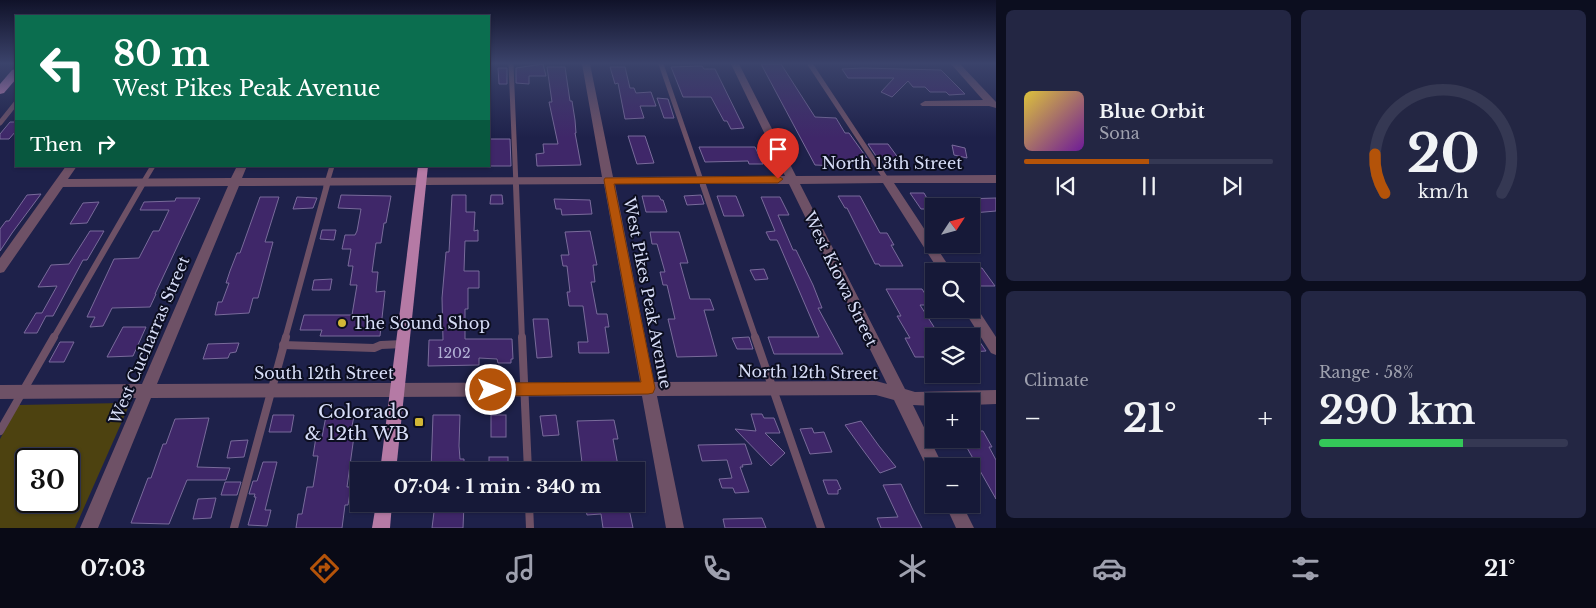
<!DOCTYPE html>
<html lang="en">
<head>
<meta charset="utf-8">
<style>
	:root { --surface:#161938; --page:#232643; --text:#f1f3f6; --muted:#9ea0ae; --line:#353853; --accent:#b45309 }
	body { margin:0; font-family:"Libre Baskerville",serif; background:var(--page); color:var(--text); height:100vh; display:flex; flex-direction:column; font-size:19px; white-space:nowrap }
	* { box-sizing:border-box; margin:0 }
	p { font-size:16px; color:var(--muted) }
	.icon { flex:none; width:28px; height:28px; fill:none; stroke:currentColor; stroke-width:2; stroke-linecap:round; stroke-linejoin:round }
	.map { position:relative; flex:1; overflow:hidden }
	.details { display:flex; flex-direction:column; gap:10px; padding:10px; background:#0c0e1f; width:600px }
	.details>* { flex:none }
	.guide { position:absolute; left:15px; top:15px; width:475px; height:152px; border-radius:0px; box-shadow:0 1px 4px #0004,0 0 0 1px var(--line); background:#0b6e4f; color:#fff; overflow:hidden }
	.needle { width:32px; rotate:54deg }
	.buttons { position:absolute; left:925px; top:198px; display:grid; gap:10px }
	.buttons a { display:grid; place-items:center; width:55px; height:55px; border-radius:0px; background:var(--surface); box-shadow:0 1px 4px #0004,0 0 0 1px var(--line); font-size:25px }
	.speed { position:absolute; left:15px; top:448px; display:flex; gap:10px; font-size:25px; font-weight:700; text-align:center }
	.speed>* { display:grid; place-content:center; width:65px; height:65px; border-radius:50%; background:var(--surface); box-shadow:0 1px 4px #0004,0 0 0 1px var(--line); line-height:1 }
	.speed .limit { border:2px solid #111; border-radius:8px; background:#fff; color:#111 }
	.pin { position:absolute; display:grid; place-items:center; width:42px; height:42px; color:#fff; margin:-51px -21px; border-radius:50% 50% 50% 0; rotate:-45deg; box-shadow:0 0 5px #0007 }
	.pin .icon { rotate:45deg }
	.me { position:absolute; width:55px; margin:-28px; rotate:90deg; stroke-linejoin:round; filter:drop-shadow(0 0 4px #0008) }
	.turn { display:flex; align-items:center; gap:18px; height:105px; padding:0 15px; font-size:22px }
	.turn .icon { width:65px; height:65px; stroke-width:2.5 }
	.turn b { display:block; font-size:35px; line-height:42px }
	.then { display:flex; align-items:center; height:48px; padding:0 15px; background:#0003; gap:10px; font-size:19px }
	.big { font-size:38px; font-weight:700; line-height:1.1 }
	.details .card { flex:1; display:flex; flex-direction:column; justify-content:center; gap:8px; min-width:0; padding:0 18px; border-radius:8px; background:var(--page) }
	.details .dial { align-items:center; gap:0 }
	.dial svg { height:130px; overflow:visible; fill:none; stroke:var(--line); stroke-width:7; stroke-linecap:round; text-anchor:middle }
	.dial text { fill:var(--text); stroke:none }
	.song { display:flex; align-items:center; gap:15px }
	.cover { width:60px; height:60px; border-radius:8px; background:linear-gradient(135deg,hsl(50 70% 55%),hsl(280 70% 35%)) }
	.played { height:5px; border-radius:2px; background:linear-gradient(90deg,var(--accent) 50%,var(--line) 50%) }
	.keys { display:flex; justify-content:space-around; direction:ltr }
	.heat { display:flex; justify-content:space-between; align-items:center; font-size:28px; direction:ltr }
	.charge { height:8px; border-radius:4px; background:linear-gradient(90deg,#34c759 58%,var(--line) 0) }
	.details .tiles { flex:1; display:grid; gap:10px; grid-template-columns:repeat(2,1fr) }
	.trip { position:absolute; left:350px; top:462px; width:295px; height:50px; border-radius:0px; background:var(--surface); box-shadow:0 1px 4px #0004,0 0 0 1px var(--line); font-weight:700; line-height:50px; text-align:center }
	.dock { display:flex; height:80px; justify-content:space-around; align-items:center; background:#090a16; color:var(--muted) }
	.dock .icon { width:35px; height:35px }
	.dock .on { color:var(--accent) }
	.dock b { font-size:22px; color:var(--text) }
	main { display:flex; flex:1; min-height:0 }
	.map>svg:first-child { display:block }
	.green { fill:#4d4210; fill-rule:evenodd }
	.building { fill:#3f2769; stroke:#796b9b }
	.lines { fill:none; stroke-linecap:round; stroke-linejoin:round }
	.lane-far2 { stroke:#6e5166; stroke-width:5 }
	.lane-far1 { stroke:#6e5166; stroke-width:6 }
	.lane { stroke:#6e5166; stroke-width:8 }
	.street { fill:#6e5166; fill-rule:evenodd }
	.primary { fill:#b57aa5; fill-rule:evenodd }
	.highway { fill:#d189be; fill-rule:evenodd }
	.route { fill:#b45309; stroke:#753606 }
	.poi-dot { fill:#d2b736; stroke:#0c0e20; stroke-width:2 }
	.labels { text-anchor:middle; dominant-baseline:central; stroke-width:4; stroke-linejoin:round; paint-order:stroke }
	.number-label { font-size:14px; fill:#b1b0d4 }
	.street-label { font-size:16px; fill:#d7ddf7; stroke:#0c0e20 }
	.poi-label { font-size:16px; fill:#d7ddf7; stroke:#0c0e20; text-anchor:start }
	.near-poi-label { font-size:19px; fill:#d7ddf7; stroke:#0c0e20; text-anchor:end }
</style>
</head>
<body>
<main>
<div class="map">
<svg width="996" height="528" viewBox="0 0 996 528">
	<rect width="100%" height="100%" fill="#1e214a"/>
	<path class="green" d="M123,403L128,405L127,410L75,528H0V439L18,405ZM26,459H69V501H26Z"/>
	<g class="building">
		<path d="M543,64L546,76H529V84L516,83V68Z"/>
		<path d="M761,64H781L815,117L836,118L845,133H849L869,161L838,162L840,166L815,165Z"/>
		<path d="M702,66L704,69H715L744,128L731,129L727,121H724L711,97H683L671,67Z"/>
		<path d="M547,67H565L570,101H572L575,120L576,133H575L581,165L537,166L536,154L544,153L543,144H558L549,102H552Z"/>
		<path d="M610,67H625L630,88H634L636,93L651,92L656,106H640L644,118L625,119L618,83L615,84Z"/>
		<path d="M498,68H507V84H499Z"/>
		<path d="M863,68L941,70L965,94L949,95L946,92H930L925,87H913L908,81L892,97L881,92L894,78H848L842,69Z"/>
		<path d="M657,98L668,99L674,118H664Z"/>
		<path d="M10,122H16V131L9,139H0V134Z"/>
		<path d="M628,136H645L654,163L637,164Z"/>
		<path d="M489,139H510L511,166H489Z"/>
		<path d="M868,144H888L899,159H878Z"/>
		<path d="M952,145L965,148L967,158L954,155Z"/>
		<path d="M699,147H755L763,164H749L748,161L705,162Z"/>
		<path d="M910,193H924L928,200H934V209H921Z"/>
		<path d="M41,194L12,233L0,251V229L6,221H9L27,195Z"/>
		<path d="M341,195L391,196L386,223H384L381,243H376L372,272H378L376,292L385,291L380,336H320L322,330H300L304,315H352L357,285H350L353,266H348L351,249H342L345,235H355L357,231L361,209L338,208Z"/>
		<path d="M452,195H466V212H475L474,231L478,230V241H465L464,271H479V288H468V309H465V339H512L513,359H511V363H498L497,359L479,358V365L428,366L429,340H443L442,298L446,252H449Z"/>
		<path d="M491,195H502L503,204H490Z"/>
		<path d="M701,195L704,204L687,205L684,196Z"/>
		<path d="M642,196H659L661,200H663L667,212H646Z"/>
		<path d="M717,196H736L744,216H724Z"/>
		<path d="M838,196H860L880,233H887L894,245H891L903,266H880L879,264H875L847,208H845Z"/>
		<path d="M260,197H279L265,242H273L258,298H253L249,313L215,315L218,302H222L229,283H226L230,271L237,253H240Z"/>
		<path d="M297,197L317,198L313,208L293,209Z"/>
		<path d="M761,197H780L789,215H778L793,250H796L813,285L822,308H818L843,354H774L768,337H819L779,244L777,240H770L766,232L775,231Z"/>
		<path d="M176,198H200L155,294H156L150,307L112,308L103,326L90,327L95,317H87L114,259L139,258L153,231H159L169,210H140L144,202L175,201Z"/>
		<path d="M996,198V211L973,213L971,206H968L962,199Z"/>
		<path d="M554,199L590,200L592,214L562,215L561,209H556Z"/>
		<path d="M99,202L87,223L70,224L83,203Z"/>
		<path d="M322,230H336L334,240L320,239Z"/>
		<path d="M90,231H104L87,260H83L53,316H46L37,333H24L36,313H42L57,286L38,287L51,265L69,264Z"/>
		<path d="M590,231L597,265H593L595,282H591L597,314H607L609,327H605L609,353H579L578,342H588L583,306H569L567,292H570L567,266H563L561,255H569L565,232Z"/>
		<path d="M650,232H679L688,263H680L690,299H710L714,310H704L717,356L677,357L668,319H675L667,285H663L660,272H665L657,244H652Z"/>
		<path d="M968,268H982L995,286H980Z"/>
		<path d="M764,269L768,279L755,280L750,270Z"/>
		<path d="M332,279L330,290H312L314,280Z"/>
		<path d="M886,289H922L932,305H920L934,327V373L924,357H915L905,338H910L897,316H901Z"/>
		<path d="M533,319H548L552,357L537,358Z"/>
		<path d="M123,327H146L133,356L107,357Z"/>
		<path d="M971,329L986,351L971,352Z"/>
		<path d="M749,337L753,349H737L732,338Z"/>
		<path d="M60,342H74L64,362H49Z"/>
		<path d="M239,343L236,352L230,353L228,358L203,359L208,344Z"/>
		<path d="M751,414H762L764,418H774L780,433H765L785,453L771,466L735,429L756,431Z"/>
		<path d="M273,415H294L291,432H269Z"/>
		<path d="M433,415H460L459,446L460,459H464V470L431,471Z"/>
		<rect x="491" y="415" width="15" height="22"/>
		<path d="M556,415L559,435L543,436L540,416Z"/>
		<path d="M326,416H354L350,436H354L347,487H351L348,505H345L342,528H296L298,514H302L307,487H313L318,456H313L316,437H322Z"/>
		<path d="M209,418L197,467L230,468L226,480H187L169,524L131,523L148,478H151L163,444H166L175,419Z"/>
		<path d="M614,420L618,439H613L619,471H583L577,421Z"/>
		<path d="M861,421L879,446L896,467L880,473L860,446L845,425Z"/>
		<path d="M812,428L814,433L824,432L832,452L810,454L800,429Z"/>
		<path d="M971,431H983L992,447H989L996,460V499L962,439H971Z"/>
		<path d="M248,440L244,457L227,458L231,441Z"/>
		<path d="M745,444L752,464L742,465L743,467H740L749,492L735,493L733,488H722L719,479L732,478L727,460L702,461L698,445Z"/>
		<rect x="489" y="457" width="19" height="14"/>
		<path d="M263,462H277L265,510H271L267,526L248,525L256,497H254L255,494H249L253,481H257Z"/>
		<path d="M823,480H837L841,489L838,490V494H828Z"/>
		<path d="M225,482H241L237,495H221Z"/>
		<path d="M901,484L912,508L922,528H881L877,518L898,517L883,485Z"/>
		<path d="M216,498L211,518L193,519L198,499Z"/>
		<path d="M435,504H464L463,528H432Z"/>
		<path d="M585,504H628L633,528H603L601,514L587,515Z"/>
		<path d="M762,518L766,528H725L723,519Z"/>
	</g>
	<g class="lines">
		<g class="lane-far2">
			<path d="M511,64L516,186"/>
			<path d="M661,64L703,186"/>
			<path d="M810,64L886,179"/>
			<path d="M0,123L16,103"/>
			<path d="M141,186L153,166"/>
			<path d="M326,186L332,166"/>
		</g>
		<g class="lane-far1">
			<path d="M516,185L522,339"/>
			<path d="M703,185L756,339"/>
			<path d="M53,339L142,185"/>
			<path d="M285,339L327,185"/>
		</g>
		<g class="lane">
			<path d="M522,337L528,471"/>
			<path d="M755,337L821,528"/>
			<path d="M283,345L374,348L381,345L403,344"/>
			<path d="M0,431L54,337"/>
			<path d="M529,504L530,528"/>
			<path d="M234,528L286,337"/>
		</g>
		<g class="street">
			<path d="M582,64H590L613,177L785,176L731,64H739L796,176L996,175V183H894L952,271H939L883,183L800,184L905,389L915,392L996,390V404L971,405V401H934V406L913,405L943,466H934V474L929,472L894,400L876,395L657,396L684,528H666L642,396L151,398L98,528H80L136,398L0,399V385L142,384L228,186L63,187L4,272L0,273V258L66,166H77L68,179L231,178L237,166H247L242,178L602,177ZM604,184L640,382L157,384L239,186ZM615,184H789L887,384L876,381L654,382Z"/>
			<path d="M951,64H960L996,102V108L989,106H922L920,104L925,101L983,100Z"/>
			<path d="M971,304L975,305L996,337V355L991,353L963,309H971Z"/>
			<path d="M945,504H962L974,528H956Z"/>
		</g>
		<g class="primary">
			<path d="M418,166H428L396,471H380Z"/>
			<path d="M376,504H392L390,528H372Z"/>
		</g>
		<path class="highway" d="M16,69V79L4,93L0,94V84L12,70Z"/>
	</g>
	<linearGradient id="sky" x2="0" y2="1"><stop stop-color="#101229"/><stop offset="0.46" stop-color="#3b436b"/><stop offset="1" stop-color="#3b436b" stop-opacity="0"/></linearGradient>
	<rect width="996" height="138" fill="url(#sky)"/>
	<path class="route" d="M778,176L783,179L778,183L614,184L655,388L653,393L648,394L491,396L486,394L484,390L486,385L491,383L641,382L604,180L605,178Z"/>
	<g class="poi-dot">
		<circle cx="342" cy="323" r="5"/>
		<rect x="414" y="417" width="10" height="10" rx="2.5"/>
	</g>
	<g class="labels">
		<g class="number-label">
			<text x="454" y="353">1202</text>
		</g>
		<g class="street-label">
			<text x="892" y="163">North 13th Street</text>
			<text transform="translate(841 279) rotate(64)">West Kiowa Street</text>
			<text transform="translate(648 293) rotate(79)">West Pikes Peak Avenue</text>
			<text transform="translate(149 340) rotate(-67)">West Cucharras Street</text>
			<text transform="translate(808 372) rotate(1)">North 12th Street</text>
			<text x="324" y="373">South 12th Street</text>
		</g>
		<g class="poi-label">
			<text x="352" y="323">The Sound Shop</text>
		</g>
		<g class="near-poi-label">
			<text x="409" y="411">Colorado<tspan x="409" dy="22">&amp; 12th WB</tspan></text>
		</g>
	</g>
</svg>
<div class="buttons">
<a><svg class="needle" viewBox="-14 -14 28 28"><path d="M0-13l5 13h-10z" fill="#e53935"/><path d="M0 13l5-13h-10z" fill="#9ea0ae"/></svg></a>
<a><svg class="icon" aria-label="search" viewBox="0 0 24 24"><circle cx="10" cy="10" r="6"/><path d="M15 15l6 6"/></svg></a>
<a><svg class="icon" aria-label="layers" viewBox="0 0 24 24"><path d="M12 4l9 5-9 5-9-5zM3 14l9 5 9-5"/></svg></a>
<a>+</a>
<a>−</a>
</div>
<div class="speed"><div class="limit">30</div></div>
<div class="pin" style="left:778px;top:179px;background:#d93025"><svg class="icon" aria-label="arrive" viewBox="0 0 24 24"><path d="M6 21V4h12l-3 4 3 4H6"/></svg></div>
<svg class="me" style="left:491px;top:390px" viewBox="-20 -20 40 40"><circle r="17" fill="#b45309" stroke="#fff" stroke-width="3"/><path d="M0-11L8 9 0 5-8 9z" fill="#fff"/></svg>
<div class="trip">07:04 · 1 min · 340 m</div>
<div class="guide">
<div class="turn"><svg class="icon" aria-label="left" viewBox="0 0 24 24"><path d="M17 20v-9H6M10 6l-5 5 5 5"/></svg><div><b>80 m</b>West Pikes Peak Avenue</div></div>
<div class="then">Then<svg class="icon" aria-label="right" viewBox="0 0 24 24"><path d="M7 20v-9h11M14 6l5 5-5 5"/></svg></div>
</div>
</div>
<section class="details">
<div class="tiles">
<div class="card">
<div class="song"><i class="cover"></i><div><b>Blue Orbit</b><p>Sona</p></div></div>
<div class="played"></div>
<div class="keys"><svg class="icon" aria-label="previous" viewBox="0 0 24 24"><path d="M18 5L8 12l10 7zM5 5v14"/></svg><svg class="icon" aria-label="pause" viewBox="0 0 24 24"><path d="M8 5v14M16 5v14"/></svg><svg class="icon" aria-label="next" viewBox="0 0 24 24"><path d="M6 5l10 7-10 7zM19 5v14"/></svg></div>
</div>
<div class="card dial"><svg viewBox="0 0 100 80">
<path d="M14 69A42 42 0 1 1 86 69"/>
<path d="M14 69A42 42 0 0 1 8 45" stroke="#b45309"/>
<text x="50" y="56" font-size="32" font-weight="700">20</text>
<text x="50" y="72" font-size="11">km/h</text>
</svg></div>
<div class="card"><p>Climate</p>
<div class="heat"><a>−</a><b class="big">21°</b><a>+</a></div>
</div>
<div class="card"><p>Range · 58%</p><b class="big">290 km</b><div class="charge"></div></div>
</div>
</section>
</main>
<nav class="dock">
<b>07:03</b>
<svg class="icon on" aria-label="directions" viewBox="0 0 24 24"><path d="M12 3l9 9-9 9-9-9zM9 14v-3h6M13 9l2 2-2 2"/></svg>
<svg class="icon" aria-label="music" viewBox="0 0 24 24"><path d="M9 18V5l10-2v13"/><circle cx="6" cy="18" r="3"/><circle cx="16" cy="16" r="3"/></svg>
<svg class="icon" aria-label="phone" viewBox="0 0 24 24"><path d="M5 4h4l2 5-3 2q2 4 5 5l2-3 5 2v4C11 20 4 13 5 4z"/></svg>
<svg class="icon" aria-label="climate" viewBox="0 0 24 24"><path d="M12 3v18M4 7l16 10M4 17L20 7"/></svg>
<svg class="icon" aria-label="car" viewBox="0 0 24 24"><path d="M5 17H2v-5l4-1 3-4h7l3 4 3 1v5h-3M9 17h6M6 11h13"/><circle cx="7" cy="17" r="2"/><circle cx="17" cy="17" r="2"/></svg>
<svg class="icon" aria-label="filters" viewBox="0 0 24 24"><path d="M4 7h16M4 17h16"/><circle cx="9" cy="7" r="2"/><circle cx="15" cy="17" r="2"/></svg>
<b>21°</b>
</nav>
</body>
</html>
